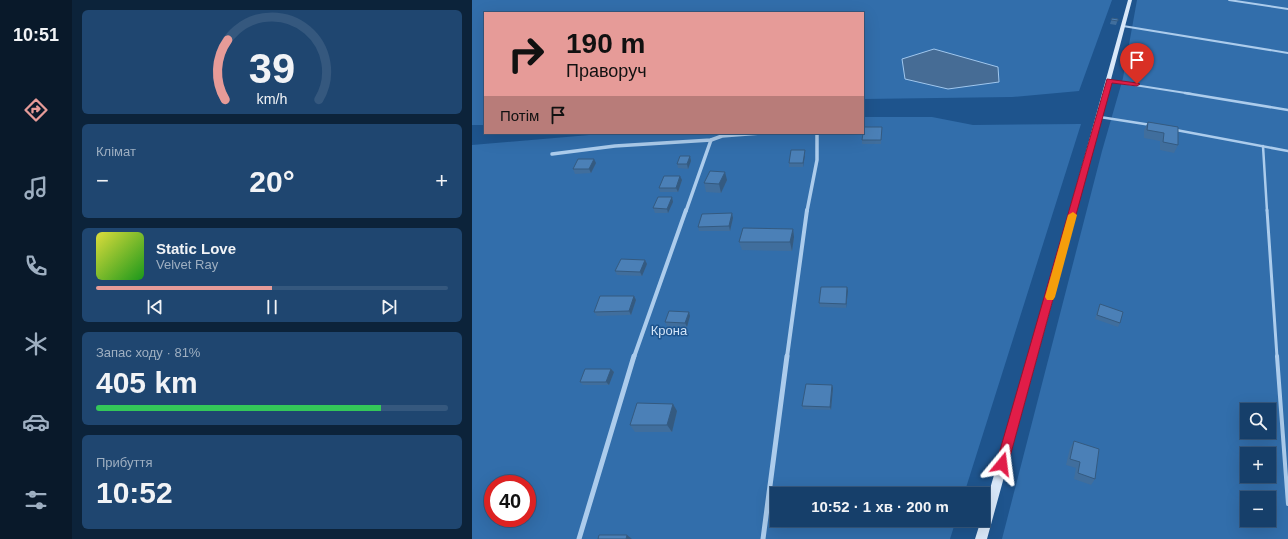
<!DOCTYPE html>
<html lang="uk">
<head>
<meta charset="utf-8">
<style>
	:root { --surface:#163f6a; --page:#1f4670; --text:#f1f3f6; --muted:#9eafc1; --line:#35587e; --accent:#e69b98 }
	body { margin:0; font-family:Helvetica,sans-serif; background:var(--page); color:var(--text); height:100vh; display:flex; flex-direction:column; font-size:15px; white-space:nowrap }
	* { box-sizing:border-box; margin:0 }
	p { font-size:13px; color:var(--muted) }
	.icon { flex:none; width:22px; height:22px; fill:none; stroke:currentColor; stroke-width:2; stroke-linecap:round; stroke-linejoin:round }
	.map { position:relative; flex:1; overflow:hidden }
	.drawer { display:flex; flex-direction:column; gap:10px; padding:10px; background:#0c233a; width:400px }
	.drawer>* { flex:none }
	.guide { position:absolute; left:12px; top:12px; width:380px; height:122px; border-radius:0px; box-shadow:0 4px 16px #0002,0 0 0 1px var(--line); background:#e69b98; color:#111; overflow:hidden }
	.buttons { position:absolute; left:768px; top:403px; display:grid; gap:8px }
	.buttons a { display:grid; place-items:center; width:36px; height:36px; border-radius:0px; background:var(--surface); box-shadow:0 4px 16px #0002,0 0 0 1px var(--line); font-size:20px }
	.speed { position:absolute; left:12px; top:475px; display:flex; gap:8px; font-size:20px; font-weight:700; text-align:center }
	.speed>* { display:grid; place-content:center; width:52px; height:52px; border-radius:50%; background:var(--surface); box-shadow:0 4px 16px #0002,0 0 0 1px var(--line); line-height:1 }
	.speed .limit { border:6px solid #d22; background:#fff; color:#111 }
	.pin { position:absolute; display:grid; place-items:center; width:34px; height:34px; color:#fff; margin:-41px -17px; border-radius:50% 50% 50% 0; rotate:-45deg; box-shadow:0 0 4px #0007 }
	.pin .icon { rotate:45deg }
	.me { position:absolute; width:44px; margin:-22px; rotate:16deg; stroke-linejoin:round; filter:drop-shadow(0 0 3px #0008) }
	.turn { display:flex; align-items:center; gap:14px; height:84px; padding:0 16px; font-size:18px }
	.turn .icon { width:52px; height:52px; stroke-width:2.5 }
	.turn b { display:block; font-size:28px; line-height:34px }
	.then { display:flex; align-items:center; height:38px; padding:0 16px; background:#0003; gap:8px; font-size:15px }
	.big { font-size:30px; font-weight:600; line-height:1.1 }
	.drawer .widget { flex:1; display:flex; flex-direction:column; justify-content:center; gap:6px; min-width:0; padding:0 14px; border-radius:6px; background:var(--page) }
	.drawer .dial { align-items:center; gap:0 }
	.dial svg { height:104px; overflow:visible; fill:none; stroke:var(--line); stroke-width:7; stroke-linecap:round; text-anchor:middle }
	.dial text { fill:var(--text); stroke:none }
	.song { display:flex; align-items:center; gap:12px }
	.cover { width:48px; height:48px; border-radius:6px; background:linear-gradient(135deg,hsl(60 70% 55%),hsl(120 70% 35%)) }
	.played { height:4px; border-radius:2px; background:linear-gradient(90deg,var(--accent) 50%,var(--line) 50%) }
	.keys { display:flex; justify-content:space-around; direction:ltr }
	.heat { display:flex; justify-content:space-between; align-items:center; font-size:22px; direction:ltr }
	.charge { height:6px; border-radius:3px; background:linear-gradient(90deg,#34c759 81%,var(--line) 0) }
	.trip { position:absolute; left:298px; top:487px; width:220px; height:40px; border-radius:0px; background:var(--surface); box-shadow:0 4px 16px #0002,0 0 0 1px var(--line); font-weight:600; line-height:40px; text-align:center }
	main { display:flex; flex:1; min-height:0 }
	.tab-bar { display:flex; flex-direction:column; width:72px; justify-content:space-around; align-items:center; background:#09192a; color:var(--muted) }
	.tab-bar .icon { width:28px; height:28px }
	.tab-bar .current { color:var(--accent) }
	.tab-bar b { font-size:18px; color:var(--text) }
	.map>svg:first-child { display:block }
	.green { fill:#326eab; fill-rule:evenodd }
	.water { fill:#466c95; stroke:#a0c7ee }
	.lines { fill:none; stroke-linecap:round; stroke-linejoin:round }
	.lane-far3 { stroke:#acccec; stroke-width:2 }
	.lane-far2 { stroke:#acccec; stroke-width:2.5 }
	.lane-far1 { stroke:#acccec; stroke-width:3 }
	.lane { stroke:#acccec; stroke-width:4 }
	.street-far2 { stroke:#acccec; stroke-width:3.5 }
	.street-far1 { stroke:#acccec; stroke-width:4 }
	.street { stroke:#acccec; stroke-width:5 }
	.secondary { fill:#d9e8f9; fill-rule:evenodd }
	.wall { fill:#406e9d }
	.shaded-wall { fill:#345a80 }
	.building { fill:#4b80b7; stroke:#345a80 }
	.route { fill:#e11d48; stroke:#92132f }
	.slow { fill:#f59e0b }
	.labels { text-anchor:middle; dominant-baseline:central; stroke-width:3; stroke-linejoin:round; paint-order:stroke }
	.park-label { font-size:13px; fill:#d2e5f9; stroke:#1e548d }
</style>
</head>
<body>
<main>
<nav class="tab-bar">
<b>10:51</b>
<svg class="icon current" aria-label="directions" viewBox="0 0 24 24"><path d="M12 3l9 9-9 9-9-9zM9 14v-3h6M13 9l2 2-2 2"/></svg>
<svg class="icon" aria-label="music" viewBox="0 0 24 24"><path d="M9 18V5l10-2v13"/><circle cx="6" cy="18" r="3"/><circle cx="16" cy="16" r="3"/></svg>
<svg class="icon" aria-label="phone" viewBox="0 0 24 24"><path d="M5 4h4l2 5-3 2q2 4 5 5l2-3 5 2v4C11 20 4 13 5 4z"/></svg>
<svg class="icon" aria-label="climate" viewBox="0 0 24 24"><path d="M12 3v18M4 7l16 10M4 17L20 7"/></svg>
<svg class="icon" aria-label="car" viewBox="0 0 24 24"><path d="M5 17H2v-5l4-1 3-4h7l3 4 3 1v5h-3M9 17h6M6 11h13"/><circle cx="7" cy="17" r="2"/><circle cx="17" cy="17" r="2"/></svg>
<svg class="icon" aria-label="filters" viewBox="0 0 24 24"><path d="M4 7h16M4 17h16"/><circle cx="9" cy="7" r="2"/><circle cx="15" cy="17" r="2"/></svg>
</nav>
<section class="drawer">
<div class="widget dial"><svg viewBox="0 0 100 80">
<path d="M14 69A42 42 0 1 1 86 69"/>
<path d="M14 69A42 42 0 0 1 16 23" stroke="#e69b98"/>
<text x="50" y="56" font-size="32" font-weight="700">39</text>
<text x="50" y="72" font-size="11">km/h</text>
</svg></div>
<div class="widget"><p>Клімат</p>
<div class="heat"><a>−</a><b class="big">20°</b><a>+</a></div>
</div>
<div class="widget">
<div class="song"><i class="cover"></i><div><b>Static Love</b><p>Velvet Ray</p></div></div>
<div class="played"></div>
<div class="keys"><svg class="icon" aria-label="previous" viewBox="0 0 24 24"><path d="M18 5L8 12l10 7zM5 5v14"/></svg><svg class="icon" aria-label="pause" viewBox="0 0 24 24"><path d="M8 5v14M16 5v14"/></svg><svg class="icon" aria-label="next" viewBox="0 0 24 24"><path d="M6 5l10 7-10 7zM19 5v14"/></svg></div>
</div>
<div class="widget"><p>Запас ходу · 81%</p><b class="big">405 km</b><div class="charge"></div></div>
<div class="widget"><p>Прибуття</p><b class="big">10:52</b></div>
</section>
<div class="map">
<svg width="816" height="539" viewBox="0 0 816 539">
	<rect width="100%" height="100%" fill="#1e548d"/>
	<g class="green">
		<path d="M0,0H640L607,91L540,97L391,99V13H13V125H0Z"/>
		<path d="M665,0H816V539H530L630,151L651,78ZM775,410H797V432H775ZM775,454H797V476H775ZM775,498H797V520H775Z"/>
		<path d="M391,117H460L501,125L609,124L492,494H305V520H484L478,539H0V145L141,133H391ZM21,484H55V518H21Z"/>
	</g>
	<path class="water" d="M462,49L526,67L527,82L476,89L433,79L430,59Z"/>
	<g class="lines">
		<g class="lane-far3">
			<path d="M757,0L816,9"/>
			<path d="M651,26L816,53"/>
			<path d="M637,81L720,94"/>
		</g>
		<g class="lane-far2">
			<path d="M713,93L816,110"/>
			<path d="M628,117L679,125"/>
			<path d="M704,130L816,151"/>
			<path d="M791,146L795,211"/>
		</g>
		<path class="lane-far1" d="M795,210L805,357"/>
		<path class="lane" d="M805,356L816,504"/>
		<g class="street-far2">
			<path d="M80,154L143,146L239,140L250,136L289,133"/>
			<path d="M214,211L239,140"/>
			<path d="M335,211L345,160V133H343"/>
		</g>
		<g class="street-far1">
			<path d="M162,357L214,210"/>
			<path d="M315,357L335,210"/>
		</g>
		<g class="street">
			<path d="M107,539L162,356"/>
			<path d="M291,539L315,356"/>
		</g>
		<path class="secondary" d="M656,0H660L581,299L515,539H503L509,520H511V513L573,299Z"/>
	</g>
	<g class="wall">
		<path d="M640,18L646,19L644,25L638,24Z"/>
		<path d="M676,122L706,127V145L702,153L688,150V141L672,138V130Z"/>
		<path d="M410,127L409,144H390V140Z"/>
		<path d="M333,155L331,167H317V163Z"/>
		<path d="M218,156L219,161L216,169L206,168L205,164Z"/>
		<path d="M124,163L119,173L103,174L101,169Z"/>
		<path d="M208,176L210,180L206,192H188L187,188Z"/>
		<path d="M255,180L249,193L234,192L232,183Z"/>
		<path d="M200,197L201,202L196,213H183L181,208Z"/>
		<path d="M260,213L261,218L258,231H227L226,227Z"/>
		<path d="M321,229L322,237L320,251L270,250L267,242Z"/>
		<path d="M173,260L175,264L170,276L145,275L143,271Z"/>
		<path d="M375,287L376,291L374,308L348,307L347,303Z"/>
		<path d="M162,296L164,300L159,315L125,316L122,312Z"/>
		<path d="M628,304L648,323L646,327L623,319L626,308Z"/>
		<path d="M217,312L218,316L215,327L195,326L193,322Z"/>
		<path d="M139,369L142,372L137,385H111L108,382Z"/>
		<path d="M361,388L359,410L331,409L330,406Z"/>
		<path d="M205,411L200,432H163L158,425Z"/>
		<path d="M602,441L623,479L619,485L602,479L604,468L594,465L598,448Z"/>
	</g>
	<g class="shaded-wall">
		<path d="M333,150V155L331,167V163Z"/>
		<path d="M218,156L219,161L216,169L215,164Z"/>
		<path d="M122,159L124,163L119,173L117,169Z"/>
		<path d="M253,172L255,180L249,193L247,184Z"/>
		<path d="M208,176L210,180L206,192L204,188Z"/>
		<path d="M200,197L201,202L196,213L195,209Z"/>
		<path d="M260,213L261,218L258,231L257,226Z"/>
		<path d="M321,229L322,237L320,251L318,242Z"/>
		<path d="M173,260L175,264L170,276L168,272Z"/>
		<path d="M375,287L376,291L374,308V304Z"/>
		<path d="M162,296L164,300L159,315L157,311Z"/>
		<path d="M217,312L218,316L215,327L213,323Z"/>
		<path d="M139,369L142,372L137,385L134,382Z"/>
		<path d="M360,385L361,388L359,410L358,407Z"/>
		<path d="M201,404L205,411L200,432L195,425Z"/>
		<path d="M155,535L160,539H154Z"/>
	</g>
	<g class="building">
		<path d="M640,18L646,19V21L639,20Z"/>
		<path d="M676,122L706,127V145L691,142L692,133L675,130Z"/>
		<path d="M392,127H410L409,140H390Z"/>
		<path d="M319,150H333L331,163H317Z"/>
		<path d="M208,156H218L215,164H205Z"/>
		<path d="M106,159H122L117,169H101Z"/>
		<path d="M238,171L253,172L247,184L232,183Z"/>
		<path d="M192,176H208L204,188H187Z"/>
		<path d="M186,197H200L195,209L181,208Z"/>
		<path d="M260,213L257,226L226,227L230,214Z"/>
		<path d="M271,228L321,229L318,242H267Z"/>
		<path d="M149,259L173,260L168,272L143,271Z"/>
		<path d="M349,287H375L374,304L347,303Z"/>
		<path d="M128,296H162L157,311L122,312Z"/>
		<path d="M628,304L651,312L648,323L625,315Z"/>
		<path d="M197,311L217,312L213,323L193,322Z"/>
		<path d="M113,369H139L134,382H108Z"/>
		<path d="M334,384L360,385L358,407L330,406Z"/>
		<path d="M165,403L201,404L195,425H158Z"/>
		<path d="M602,441L627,449L623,479L606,473L608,462L598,459Z"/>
		<path d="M127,535H155L154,539H126Z"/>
	</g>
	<path class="route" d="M635,79L665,83L668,84L665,86L640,83L536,464L534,468L530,470L526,468L524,464Z"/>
	<path class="slow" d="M601,212L605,215L583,297L581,300H575L573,297L596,215Z"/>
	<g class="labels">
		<g class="park-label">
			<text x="197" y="330">Крона</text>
		</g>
	</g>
</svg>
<div class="buttons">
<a><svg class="icon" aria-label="search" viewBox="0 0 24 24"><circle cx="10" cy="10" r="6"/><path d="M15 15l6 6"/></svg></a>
<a>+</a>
<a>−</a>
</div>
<div class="speed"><div class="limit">40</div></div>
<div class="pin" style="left:665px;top:84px;background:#d93025"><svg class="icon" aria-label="arrive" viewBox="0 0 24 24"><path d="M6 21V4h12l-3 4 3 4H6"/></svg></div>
<svg class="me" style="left:530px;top:464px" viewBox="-20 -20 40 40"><path d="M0-17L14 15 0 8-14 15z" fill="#e11d48" stroke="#fff" stroke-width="4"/></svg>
<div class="trip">10:52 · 1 хв · 200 m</div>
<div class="guide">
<div class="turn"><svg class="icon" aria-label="right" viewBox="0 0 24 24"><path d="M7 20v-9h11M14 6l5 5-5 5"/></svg><div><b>190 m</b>Праворуч</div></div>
<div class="then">Потім<svg class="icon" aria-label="arrive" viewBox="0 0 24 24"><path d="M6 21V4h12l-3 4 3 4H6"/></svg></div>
</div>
</div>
</main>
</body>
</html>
